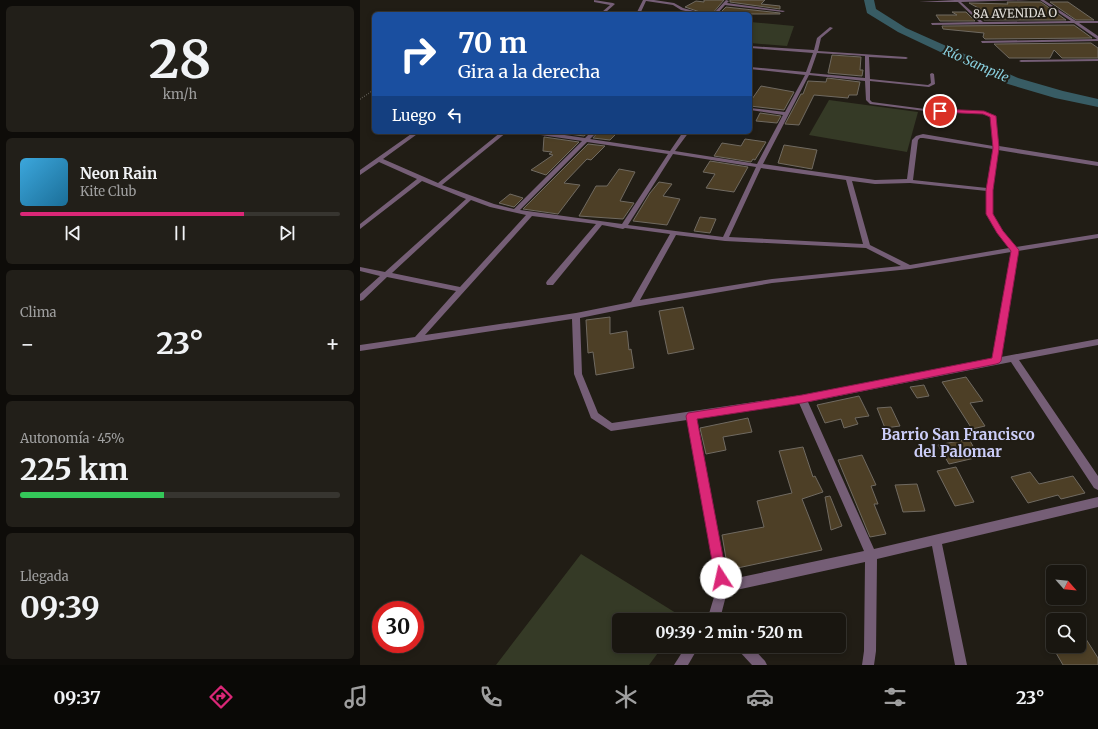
<!DOCTYPE html>
<html lang="es">
<head>
<meta charset="utf-8">
<style>
	:root { --surface:#191610; --page:#221f19; --text:#f1f3f6; --muted:#9f9f9f; --line:#373530; --accent:#db2777 }
	body { margin:0; font-family:Merriweather,serif; background:var(--page); color:var(--text); height:100vh; display:flex; flex-direction:column; font-size:15px; white-space:nowrap }
	* { box-sizing:border-box; margin:0 }
	p { font-size:13px; color:var(--muted) }
	.icon { flex:none; width:22px; height:22px; fill:none; stroke:currentColor; stroke-width:2; stroke-linecap:round; stroke-linejoin:round }
	.map { position:relative; flex:1; overflow:hidden }
	.panel { display:flex; flex-direction:column; gap:6px; padding:6px; background:#0e0c09; width:360px }
	.panel>* { flex:none }
	.banner { position:absolute; left:12px; top:12px; width:380px; height:122px; border-radius:6px; box-shadow:0 2px 6px #0003,0 0 0 1px var(--line); background:#1a4fa0; color:#fff; overflow:hidden }
	.needle { width:26px; rotate:117deg }
	.fabs { position:absolute; left:686px; top:565px; display:grid; gap:8px }
	.fabs a { display:grid; place-items:center; width:40px; height:40px; border-radius:6px; background:var(--surface); box-shadow:0 2px 6px #0003,0 0 0 1px var(--line); font-size:20px }
	.speed { position:absolute; left:12px; top:601px; display:flex; gap:8px; font-size:20px; font-weight:700; text-align:center }
	.speed>* { display:grid; place-content:center; width:52px; height:52px; border-radius:50%; background:var(--surface); box-shadow:0 2px 6px #0003,0 0 0 1px var(--line); line-height:1 }
	.speed .limit { border:6px solid #d22; background:#fff; color:#111 }
	.pin { position:absolute; display:grid; place-items:center; width:34px; height:34px; color:#fff; margin:-17px; border:2px solid #fff; border-radius:50%; box-shadow:0 1px 4px #0007 }
	.me { position:absolute; width:44px; margin:-22px; rotate:350deg; stroke-linejoin:round; filter:drop-shadow(0 0 3px #0008) }
	.turn { display:flex; align-items:center; gap:14px; height:84px; padding:0 20px; font-size:18px }
	.turn .icon { width:52px; height:52px; stroke-width:2.5 }
	.turn b { display:block; font-size:28px; line-height:34px }
	.then { display:flex; align-items:center; height:38px; padding:0 20px; background:#0003; gap:8px; font-size:15px }
	.big { font-size:30px; font-weight:700; line-height:1.1 }
	.panel .tile { flex:1; display:flex; flex-direction:column; justify-content:center; gap:6px; min-width:0; padding:0 14px; border-radius:6px; background:var(--page) }
	.panel .dial { align-items:center; gap:0 }
	.dial b { font-size:52px; line-height:1 }
	.song { display:flex; align-items:center; gap:12px }
	.cover { width:48px; height:48px; border-radius:6px; background:linear-gradient(135deg,hsl(200 70% 55%),hsl(200 70% 35%)) }
	.played { height:4px; border-radius:2px; background:linear-gradient(90deg,var(--accent) 70%,var(--line) 70%) }
	.keys { display:flex; justify-content:space-around; direction:ltr }
	.heat { display:flex; justify-content:space-between; align-items:center; font-size:22px; direction:ltr }
	.charge { height:6px; border-radius:3px; background:linear-gradient(90deg,#34c759 45%,var(--line) 0) }
	.trip { position:absolute; left:252px; top:613px; width:234px; height:40px; border-radius:6px; background:var(--surface); box-shadow:0 2px 6px #0003,0 0 0 1px var(--line); font-weight:700; line-height:40px; text-align:center }
	.tabs { display:flex; height:64px; justify-content:space-around; align-items:center; background:#0a0906; color:var(--muted) }
	.tabs .icon { width:28px; height:28px }
	.tabs .on { color:var(--accent) }
	.tabs b { font-size:18px; color:var(--text) }
	main { display:flex; flex:1; min-height:0 }
	.map>svg:first-child { display:block }
	.green { fill:#353a26 }
	.lines { fill:none; stroke-linecap:round; stroke-linejoin:round }
	.river { fill:#385c64; fill-rule:evenodd }
	.building { fill:#4d3f26; stroke:#706a61 }
	.path { stroke:#89857f; stroke-width:1.5; stroke-dasharray:0.5 2; stroke-linecap:butt }
	.minor { fill:#755e76; fill-rule:evenodd }
	.route { fill:#db2777; stroke:#8e194d }
	.labels { text-anchor:middle; dominant-baseline:central; stroke-width:4; stroke-linejoin:round; paint-order:stroke }
	.far-street-label { font-size:12px; fill:#e3e0db; stroke:#211d15 }
	.far-water-label { font-size:13px; font-style:italic; fill:#88cedd; stroke:#211d15 }
	.neighbourhood-label { font-size:15px; font-weight:bold; fill:#cccef9; stroke:#211d15 }
</style>
</head>
<body>
<main>
<section class="panel">
<div class="tile dial"><b>28</b><p>km/h</p></div>
<div class="tile">
<div class="song"><i class="cover"></i><div><b>Neon Rain</b><p>Kite Club</p></div></div>
<div class="played"></div>
<div class="keys"><svg class="icon" aria-label="previous" viewBox="0 0 24 24"><path d="M18 5L8 12l10 7zM5 5v14"/></svg><svg class="icon" aria-label="pause" viewBox="0 0 24 24"><path d="M8 5v14M16 5v14"/></svg><svg class="icon" aria-label="next" viewBox="0 0 24 24"><path d="M6 5l10 7-10 7zM19 5v14"/></svg></div>
</div>
<div class="tile"><p>Clima</p>
<div class="heat"><a>−</a><b class="big">23°</b><a>+</a></div>
</div>
<div class="tile"><p>Autonomía · 45%</p><b class="big">225 km</b><div class="charge"></div></div>
<div class="tile"><p>Llegada</p><b class="big">09:39</b></div>
</section>
<div class="map">
<svg width="738" height="665" viewBox="0 0 738 665">
	<rect width="100%" height="100%" fill="#211d15"/>
	<g class="green">
		<path d="M390,22L434,26L427,46L390,43Z"/>
		<path d="M469,100L558,112L547,152L449,135Z"/>
		<path d="M221,554L324,618L323,620H259V646H303L289,665H136Z"/>
	</g>
	<g class="lines">
		<path class="river" d="M504,0H514L516,9L546,28L658,78L703,91L738,99V107L695,98L648,84L538,32L507,13Z"/>
	</g>
	<g class="building">
		<path d="M344,0H364L352,14H346L325,7L336,1L344,2Z"/>
		<path d="M370,0H405L401,4L420,6V9L370,2Z"/>
		<path d="M647,2H681L706,20H624L614,12L624,11L609,3L648,4Z"/>
		<path d="M690,2H708L734,20H716Z"/>
		<path d="M366,7L420,13V14H359Z"/>
		<path d="M592,12H606L615,21H580L576,15H597Z"/>
		<path d="M714,25L732,38L625,39L623,37L624,33L583,29L582,26Z"/>
		<path d="M731,43L738,48V58H702L694,50L690,58H649L634,44Z"/>
		<path d="M472,55L501,57L500,70H503L502,76L468,73Z"/>
		<path d="M467,78L500,82L497,95H489L488,98L454,95L439,125L425,124L441,94H443L448,81L466,82Z"/>
		<path d="M401,86L434,92L424,110L390,106V102Z"/>
		<path d="M400,113L421,116L417,123L396,121Z"/>
		<path d="M194,132H229L224,136Z"/>
		<path d="M238,132H258L250,140L233,138Z"/>
		<path d="M184,137L219,142L186,175L171,170L193,155L189,154L192,152L183,151Z"/>
		<path d="M385,139L406,142L395,160L393,159L391,162L354,156L362,143L381,146Z"/>
		<path d="M228,144L245,146L231,160L227,159L204,183L220,185L198,214L163,209Z"/>
		<path d="M424,145L457,150L452,169L418,163Z"/>
		<path d="M350,161L388,167L374,192L346,188L355,174L343,172Z"/>
		<path d="M259,169L275,172L260,201L274,203L263,219L219,216L236,186H247Z"/>
		<path d="M299,182L312,184L303,196L320,199L307,225L273,221L290,193Z"/>
		<path d="M150,194L163,198L154,207L139,203Z"/>
		<path d="M340,217L356,219L350,233L334,231Z"/>
		<path d="M323,307L334,349L308,354L299,311Z"/>
		<path d="M250,317V334L267,331L269,350L271,349L274,368L236,375L233,352L228,353L226,320Z"/>
		<path d="M606,377L623,401L610,403L625,426L612,429L582,382Z"/>
		<path d="M564,385L569,396L557,398L550,387Z"/>
		<path d="M499,396L509,416L495,418L498,424L484,428L481,419L465,423L457,405Z"/>
		<path d="M531,407L540,426L525,428L517,408Z"/>
		<path d="M388,418L392,432L363,437L366,450L346,454L340,428Z"/>
		<path d="M609,439L619,457L589,464L578,445Z"/>
		<path d="M443,447L453,477L455,476L463,492L442,499L462,550L368,570L362,535L404,527L397,501L432,493L419,451Z"/>
		<path d="M502,455L516,485L511,486L518,504H514L526,534L510,537L478,460Z"/>
		<path d="M596,467L614,502L595,506L577,471Z"/>
		<path d="M670,472L679,484L713,476L725,493L701,499L698,495L668,503L651,477Z"/>
		<path d="M557,484L565,511L543,512L535,485Z"/>
		<path d="M470,496L482,526L471,530L465,497Z"/>
		<path d="M719,628L738,658V665H703L692,646H719Z"/>
	</g>
	<g class="lines">
		<path class="path" d="M0,99L14,90"/>
		<g class="minor">
			<path d="M234,0L253,3L255,4L246,12L248,14H244L242,12L250,5L234,2Z"/>
			<path d="M283,0H294L314,3L323,8L345,14H339L321,10L313,5L286,1L280,14H276Z"/>
			<path d="M366,0L369,1L367,3L425,11L423,12L365,5L357,14H353Z"/>
			<path d="M595,0H670L601,2L623,22L711,21L680,0H684L716,21H738V23H719L738,36V41L622,43L621,41L737,39L714,23L572,25L571,23L619,22L598,2H559Z"/>
			<path d="M470,27L473,28L461,38L458,51L546,57L548,58L546,59L509,57L510,79L568,85L571,83L570,74L572,73L574,74L575,84L569,87L510,81V100L512,102L565,109L624,112L635,116L639,146L738,162V166L638,150L633,190L632,214L643,231L656,247L738,234V238L658,251L641,357L738,339V345L659,360L738,476V490L734,488L651,362L448,402L514,549L738,497V507L582,544L607,665H595L572,546L517,559L516,651L514,665H502L504,651L505,562L367,592L361,615L363,620H349L348,617L357,587L327,420L251,431L231,418L214,374L212,319L0,351V345L55,337L96,291L27,277L3,300L0,301V294L20,276L0,271V267L25,272L106,199L62,181L0,229V224L57,179L19,162L0,175V170L54,132H60L23,159L78,183L141,132H147L82,185L134,204L154,209L222,141L174,134L171,132H184L225,138L231,132H237L230,139L310,151L323,132H329L315,151L397,164L423,115L390,110V108L425,112L445,75L390,69V67L446,72L453,53L390,48V46L454,50L457,38ZM457,53L505,56V78L450,73ZM449,75L505,81L506,100L510,104L565,111L623,114L631,117L633,146L563,134L556,136L552,140L547,179L515,180L403,164ZM560,138H563L633,149L627,188L553,180L558,140ZM227,142L308,154L262,224L160,210ZM313,154L396,167L363,237L268,225ZM401,168L486,180L503,244L369,237ZM492,181L515,184L550,183L627,191L626,214L637,232L649,248L550,265L510,245ZM111,200L130,207L166,215L100,287L32,273ZM172,216L236,224L187,281L186,283L187,285H193L242,225L263,229L265,228L310,234L271,302L216,313L65,335ZM316,235L365,241L506,248L541,266L412,279L280,300ZM651,252L632,359L442,395L252,423L238,413L222,374L220,318L274,307L412,283L550,269ZM439,403L504,551L367,580L336,418Z"/>
			<path d="M738,59V61L661,62L659,61L661,60Z"/>
			<path d="M326,646H339L328,665H314Z"/>
			<path d="M376,646H391L405,661L407,665H392L378,650Z"/>
		</g>
	</g>
	<path class="route" d="M580,109L624,111L636,116L639,148L633,190V214L643,231L659,250L641,361L639,363L636,364L442,403L337,419L367,578L366,583L361,585L356,583L326,416L328,413L442,395L632,358L651,251L637,233L626,214V190L633,148L630,117L623,114L578,112V110Z"/>
	<g class="labels">
		<g class="far-street-label">
			<text transform="translate(655 13) rotate(-1)">8A AVENIDA O</text>
		</g>
		<g class="far-water-label">
			<text transform="translate(616 64) rotate(24)">Río Sampile</text>
		</g>
		<g class="neighbourhood-label">
			<text x="598" y="434">Barrio San Francisco<tspan x="598" dy="17">del Palomar</tspan></text>
		</g>
	</g>
</svg>
<div class="fabs">
<a><svg class="needle" viewBox="-14 -14 28 28"><path d="M0-13l5 13h-10z" fill="#e53935"/><path d="M0 13l5-13h-10z" fill="#9f9f9f"/></svg></a>
<a><svg class="icon" aria-label="search" viewBox="0 0 24 24"><circle cx="10" cy="10" r="6"/><path d="M15 15l6 6"/></svg></a>
</div>
<div class="speed"><div class="limit">30</div></div>
<div class="pin" style="left:580px;top:111px;background:#d93025"><svg class="icon" aria-label="arrive" viewBox="0 0 24 24"><path d="M6 21V4h12l-3 4 3 4H6"/></svg></div>
<svg class="me" style="left:361px;top:578px" viewBox="-20 -20 40 40"><circle r="19" fill="#fff"/><path d="M0-13L10 11 0 6-10 11z" fill="#db2777"/></svg>
<div class="trip">09:39 · 2 min · 520 m</div>
<div class="banner">
<div class="turn"><svg class="icon" aria-label="right" viewBox="0 0 24 24"><path d="M7 20v-9h11M14 6l5 5-5 5"/></svg><div><b>70 m</b>Gira a la derecha</div></div>
<div class="then">Luego<svg class="icon" aria-label="left" viewBox="0 0 24 24"><path d="M17 20v-9H6M10 6l-5 5 5 5"/></svg></div>
</div>
</div>
</main>
<nav class="tabs">
<b>09:37</b>
<svg class="icon on" aria-label="directions" viewBox="0 0 24 24"><path d="M12 3l9 9-9 9-9-9zM9 14v-3h6M13 9l2 2-2 2"/></svg>
<svg class="icon" aria-label="music" viewBox="0 0 24 24"><path d="M9 18V5l10-2v13"/><circle cx="6" cy="18" r="3"/><circle cx="16" cy="16" r="3"/></svg>
<svg class="icon" aria-label="phone" viewBox="0 0 24 24"><path d="M5 4h4l2 5-3 2q2 4 5 5l2-3 5 2v4C11 20 4 13 5 4z"/></svg>
<svg class="icon" aria-label="climate" viewBox="0 0 24 24"><path d="M12 3v18M4 7l16 10M4 17L20 7"/></svg>
<svg class="icon" aria-label="car" viewBox="0 0 24 24"><path d="M5 17H2v-5l4-1 3-4h7l3 4 3 1v5h-3M9 17h6M6 11h13"/><circle cx="7" cy="17" r="2"/><circle cx="17" cy="17" r="2"/></svg>
<svg class="icon" aria-label="filters" viewBox="0 0 24 24"><path d="M4 7h16M4 17h16"/><circle cx="9" cy="7" r="2"/><circle cx="15" cy="17" r="2"/></svg>
<b>23°</b>
</nav>
</body>
</html>
